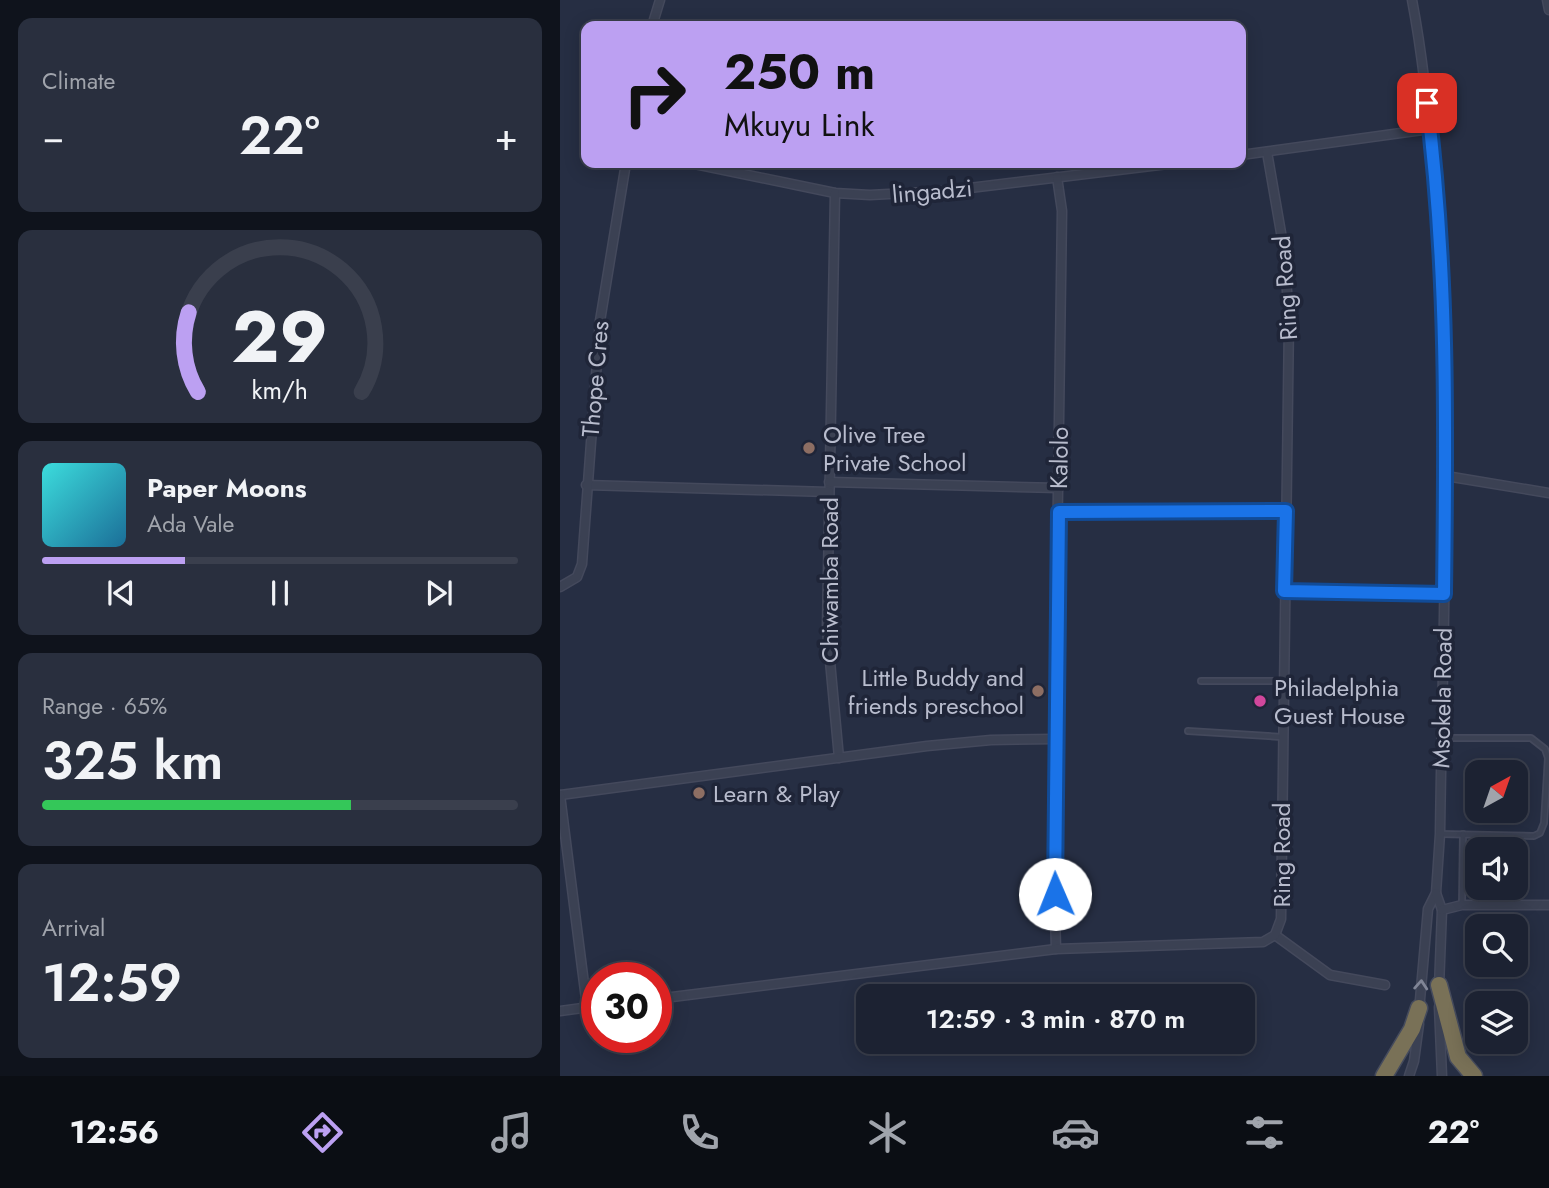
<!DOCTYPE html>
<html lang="en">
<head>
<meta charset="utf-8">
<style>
	:root { --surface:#1c2232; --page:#292f3e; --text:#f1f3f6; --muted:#a0a4ac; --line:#3a3f4d; --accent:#bca0f2 }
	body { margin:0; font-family:Jost,sans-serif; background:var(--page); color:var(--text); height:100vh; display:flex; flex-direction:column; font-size:26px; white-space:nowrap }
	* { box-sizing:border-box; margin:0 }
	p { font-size:23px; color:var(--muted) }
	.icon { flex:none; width:38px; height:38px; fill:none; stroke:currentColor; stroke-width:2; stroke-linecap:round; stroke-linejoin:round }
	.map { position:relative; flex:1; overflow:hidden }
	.side { display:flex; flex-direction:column; gap:18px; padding:18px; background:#0f131c; width:560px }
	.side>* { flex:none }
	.guide { position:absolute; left:21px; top:21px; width:665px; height:147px; border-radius:14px; box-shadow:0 4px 18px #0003,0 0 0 2px var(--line); background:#bca0f2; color:#111; overflow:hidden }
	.needle { width:46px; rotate:40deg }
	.tools { position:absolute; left:905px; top:760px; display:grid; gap:14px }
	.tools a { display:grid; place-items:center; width:63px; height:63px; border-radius:14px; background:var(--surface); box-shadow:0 4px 18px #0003,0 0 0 2px var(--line); font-size:35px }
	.speed { position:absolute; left:21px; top:962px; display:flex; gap:14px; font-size:35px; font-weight:700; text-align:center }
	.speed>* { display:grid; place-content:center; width:91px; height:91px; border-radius:50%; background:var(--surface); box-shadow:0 4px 18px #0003,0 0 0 2px var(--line); line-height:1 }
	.speed .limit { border:10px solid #d22; background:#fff; color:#111 }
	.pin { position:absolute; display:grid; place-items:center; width:60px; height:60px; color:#fff; margin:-30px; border-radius:14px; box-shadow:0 4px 10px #0006 }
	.me { position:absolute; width:77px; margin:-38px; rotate:359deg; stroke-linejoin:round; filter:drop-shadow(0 0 5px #0008) }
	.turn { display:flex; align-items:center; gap:24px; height:147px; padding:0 28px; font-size:32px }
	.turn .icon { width:91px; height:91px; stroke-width:2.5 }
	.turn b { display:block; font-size:49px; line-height:60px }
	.big { font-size:52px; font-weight:600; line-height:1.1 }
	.side .card { flex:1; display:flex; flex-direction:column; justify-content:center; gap:10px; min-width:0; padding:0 24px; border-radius:14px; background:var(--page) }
	.side .dial { align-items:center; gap:0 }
	.dial svg { height:182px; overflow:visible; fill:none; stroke:var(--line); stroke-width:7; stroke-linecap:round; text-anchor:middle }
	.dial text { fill:var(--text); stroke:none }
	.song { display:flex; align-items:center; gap:21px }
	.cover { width:84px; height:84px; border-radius:10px; background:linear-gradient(135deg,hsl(180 70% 55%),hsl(200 70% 35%)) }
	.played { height:7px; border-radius:4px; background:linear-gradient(90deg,var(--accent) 30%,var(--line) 30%) }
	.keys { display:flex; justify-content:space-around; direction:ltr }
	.heat { display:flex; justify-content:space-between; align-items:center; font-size:38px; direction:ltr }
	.charge { height:10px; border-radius:5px; background:linear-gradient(90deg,#34c759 65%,var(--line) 0) }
	.trip { position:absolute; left:296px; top:984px; width:399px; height:70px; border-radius:14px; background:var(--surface); box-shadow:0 4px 18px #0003,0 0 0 2px var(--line); font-weight:600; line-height:70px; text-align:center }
	.dock { display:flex; height:112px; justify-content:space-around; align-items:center; background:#0b0e14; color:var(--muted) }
	.dock .icon { width:49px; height:49px }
	.dock .selected { color:var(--accent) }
	.dock b { font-size:32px; color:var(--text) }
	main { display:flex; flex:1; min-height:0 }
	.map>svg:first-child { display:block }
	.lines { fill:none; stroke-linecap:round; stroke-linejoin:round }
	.lane-casing { stroke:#44495c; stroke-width:8 }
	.street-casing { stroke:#44495c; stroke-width:11 }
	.highway-casing { stroke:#454b5d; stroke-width:19 }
	.lane { stroke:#3b4153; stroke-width:4.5 }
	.street { stroke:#3b4153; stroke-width:8 }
	.highway { stroke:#797157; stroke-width:16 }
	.oneway { stroke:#808596 }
	.route-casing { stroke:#114b97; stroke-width:18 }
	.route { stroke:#1a73e8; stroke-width:12 }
	.education-dot { fill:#8d6e63; stroke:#1f2538; stroke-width:2.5 }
	.hotel-dot { fill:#d1479c; stroke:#1f2538; stroke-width:2.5 }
	.labels { text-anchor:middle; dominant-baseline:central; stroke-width:7; stroke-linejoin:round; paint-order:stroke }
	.street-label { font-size:24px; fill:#b8bccd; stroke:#1f2538 }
	.poi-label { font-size:24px; fill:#b8bccd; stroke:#1f2538; text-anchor:start }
</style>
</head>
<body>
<main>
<section class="side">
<div class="card"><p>Climate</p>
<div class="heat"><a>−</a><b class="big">22°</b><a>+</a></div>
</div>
<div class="card dial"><svg viewBox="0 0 100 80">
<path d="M14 69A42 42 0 1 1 86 69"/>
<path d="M14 69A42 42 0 0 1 10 34" stroke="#bca0f2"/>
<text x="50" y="56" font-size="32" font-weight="700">29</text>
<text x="50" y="72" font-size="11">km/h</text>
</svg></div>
<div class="card">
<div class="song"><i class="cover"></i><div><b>Paper Moons</b><p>Ada Vale</p></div></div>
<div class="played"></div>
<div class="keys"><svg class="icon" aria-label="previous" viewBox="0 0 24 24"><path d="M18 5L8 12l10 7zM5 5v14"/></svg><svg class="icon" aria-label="pause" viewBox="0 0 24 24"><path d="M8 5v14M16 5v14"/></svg><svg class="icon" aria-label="next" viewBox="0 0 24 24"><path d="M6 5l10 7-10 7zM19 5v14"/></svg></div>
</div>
<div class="card"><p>Range · 65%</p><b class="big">325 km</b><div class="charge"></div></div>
<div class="card"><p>Arrival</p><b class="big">12:59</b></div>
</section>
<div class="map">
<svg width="989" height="1076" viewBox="0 0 989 1076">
	<rect width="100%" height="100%" fill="#262e43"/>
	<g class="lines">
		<defs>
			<g id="lane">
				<path d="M641,681H722"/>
				<path d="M628,731L722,737"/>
				<path d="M880,834L974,836L980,833L984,823L988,758L985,749L971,738H883"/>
				<path d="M902,905L903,834"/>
			</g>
			<g id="street">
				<path d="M852,0C864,62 870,126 875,189C893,403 883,619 880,834L876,893L868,909L859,1011"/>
				<path d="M987,0L989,10"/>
				<path d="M92,26L100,0"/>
				<path d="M681,155L870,129"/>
				<path d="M130,163L275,193L310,195L385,191L616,163"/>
				<path d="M275,193L267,629L279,758"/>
				<path d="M886,476L989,493"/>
				<path d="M269,482L499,488"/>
				<path d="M26,485L269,492"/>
				<path d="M499,512L726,511"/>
				<path d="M0,587L17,577L22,564L40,321L66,163"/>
				<path d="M724,591L884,594"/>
				<path d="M0,795L367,746L431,740L495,739"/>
				<path d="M0,795L27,1007"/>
				<path d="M876,893L882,910L879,987"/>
				<path d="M882,910L902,905H989"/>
				<path d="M715,935L770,975L825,985"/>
				<path d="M496,949L493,840L502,211L497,177"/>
				<path d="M96,999L496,949L703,942L715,935L721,919L729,319L724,250L707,152"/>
				<path d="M879,1007L882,1076"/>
				<path d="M0,1011L37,1006"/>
				<path d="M849,1076L854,1061L859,1024"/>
			</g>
			<g id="highway">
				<path d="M879,985L898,1057L914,1076"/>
				<path d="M824,1076L852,1029L859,1008"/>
			</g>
		</defs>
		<use href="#lane" class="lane-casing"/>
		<use href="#street" class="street-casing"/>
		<use href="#highway" class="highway-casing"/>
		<use href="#lane" class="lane"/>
		<use href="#street" class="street"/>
		<use href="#highway" class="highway"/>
	</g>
	<defs><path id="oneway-chevron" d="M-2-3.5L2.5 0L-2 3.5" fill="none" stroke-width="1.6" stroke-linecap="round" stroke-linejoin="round" transform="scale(1.75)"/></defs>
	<use class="oneway" href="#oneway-chevron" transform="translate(861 985) rotate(-86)"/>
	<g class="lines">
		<defs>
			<path id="route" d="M495,894L499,512L726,511L724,591L884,594C886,429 888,266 867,103"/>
		</defs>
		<use href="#route" class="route-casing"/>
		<use href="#route" class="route"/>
	</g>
	<g class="education-dot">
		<circle cx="249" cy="448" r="7"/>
		<circle cx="478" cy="691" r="7"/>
		<circle cx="139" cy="793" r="7"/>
	</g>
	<circle class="hotel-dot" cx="700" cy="701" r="7"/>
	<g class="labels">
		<g class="street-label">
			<text transform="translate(372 191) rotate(-5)">lingadzi</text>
			<text transform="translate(725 288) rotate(-94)">Ring Road</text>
			<text transform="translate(35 379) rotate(-85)">Thope Cres</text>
			<text transform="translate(499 458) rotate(-89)">Kalolo</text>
			<text transform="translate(269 580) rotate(-90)">Chiwamba Road</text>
			<text transform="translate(882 698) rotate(-89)">Msokela Road</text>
			<text transform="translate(721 855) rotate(-90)">Ring Road</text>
		</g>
		<g class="poi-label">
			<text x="263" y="434">Olive Tree<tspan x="263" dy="28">Private School</tspan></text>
			<text x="464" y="677" text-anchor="end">Little Buddy and<tspan x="464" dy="28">friends preschool</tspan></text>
			<text x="714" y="687">Philadelphia<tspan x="714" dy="28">Guest House</tspan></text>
			<text x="153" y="793">Learn &amp; Play</text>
		</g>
	</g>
</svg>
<div class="tools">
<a><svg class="needle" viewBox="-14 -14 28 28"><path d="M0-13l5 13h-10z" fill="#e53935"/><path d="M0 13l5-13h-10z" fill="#a0a4ac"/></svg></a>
<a><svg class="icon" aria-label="sound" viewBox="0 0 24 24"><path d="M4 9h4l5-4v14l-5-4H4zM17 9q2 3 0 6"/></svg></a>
<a><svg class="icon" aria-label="search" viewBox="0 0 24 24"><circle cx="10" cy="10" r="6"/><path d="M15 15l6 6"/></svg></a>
<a><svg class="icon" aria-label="layers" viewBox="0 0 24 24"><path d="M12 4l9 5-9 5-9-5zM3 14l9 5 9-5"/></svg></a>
</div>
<div class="speed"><div class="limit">30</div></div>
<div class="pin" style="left:867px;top:103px;background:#d93025"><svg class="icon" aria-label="arrive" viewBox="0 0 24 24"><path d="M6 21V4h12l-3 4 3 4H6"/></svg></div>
<svg class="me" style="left:495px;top:894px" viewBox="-20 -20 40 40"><circle r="19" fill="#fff"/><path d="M0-13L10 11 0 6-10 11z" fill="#1a73e8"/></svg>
<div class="trip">12:59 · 3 min · 870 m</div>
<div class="guide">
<div class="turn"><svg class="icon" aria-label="right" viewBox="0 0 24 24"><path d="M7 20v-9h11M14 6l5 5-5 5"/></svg><div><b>250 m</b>Mkuyu Link</div></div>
</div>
</div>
</main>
<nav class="dock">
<b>12:56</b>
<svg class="icon selected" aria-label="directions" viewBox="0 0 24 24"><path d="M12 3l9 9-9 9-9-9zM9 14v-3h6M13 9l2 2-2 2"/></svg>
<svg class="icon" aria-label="music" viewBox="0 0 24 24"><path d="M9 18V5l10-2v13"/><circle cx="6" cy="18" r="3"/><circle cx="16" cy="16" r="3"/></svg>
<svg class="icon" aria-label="phone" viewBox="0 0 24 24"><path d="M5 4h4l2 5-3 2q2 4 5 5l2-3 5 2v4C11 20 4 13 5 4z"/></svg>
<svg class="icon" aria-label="climate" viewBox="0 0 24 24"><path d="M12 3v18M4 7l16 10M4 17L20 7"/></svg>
<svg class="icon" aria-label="car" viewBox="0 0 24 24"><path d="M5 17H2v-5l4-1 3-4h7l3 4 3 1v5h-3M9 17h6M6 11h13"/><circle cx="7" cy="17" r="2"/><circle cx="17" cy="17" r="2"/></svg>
<svg class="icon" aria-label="filters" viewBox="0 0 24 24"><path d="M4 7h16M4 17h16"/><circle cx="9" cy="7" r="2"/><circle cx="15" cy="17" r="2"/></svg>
<b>22°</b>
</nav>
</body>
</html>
